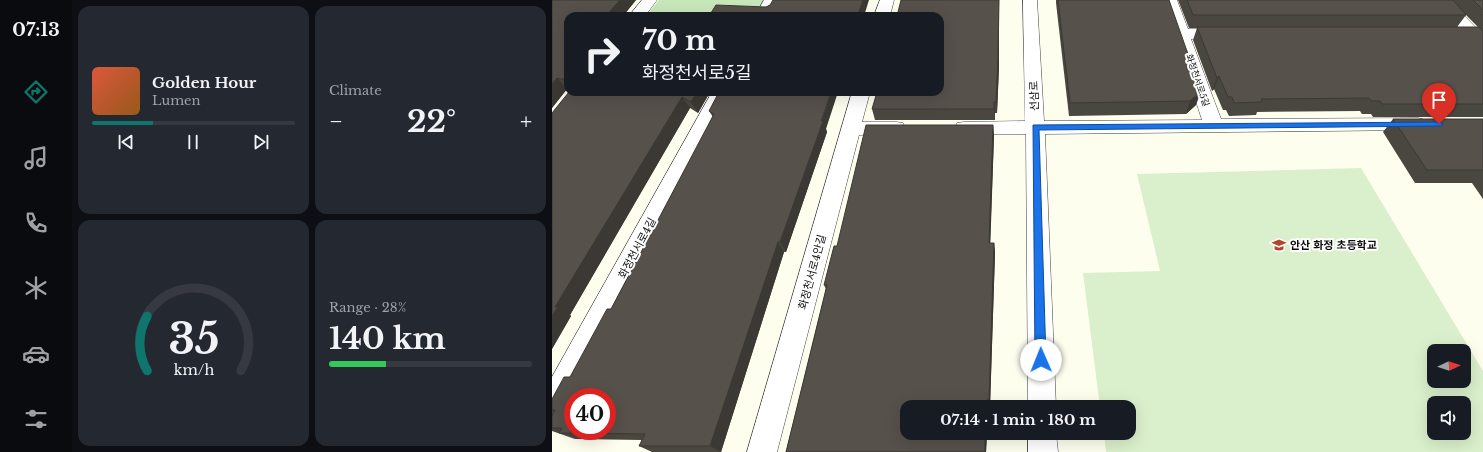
<!DOCTYPE html>
<html lang="en">
<head>
<meta charset="utf-8">
<style>
	:root { --surface:#171b24; --page:#242831; --text:#f1f3f6; --muted:#9ea1a6; --line:#363941; --accent:#0f766e }
	body { margin:0; font-family:"Libre Baskerville","Noto Sans KR",serif; background:var(--page); color:var(--text); height:100vh; display:flex; flex-direction:column; font-size:15px; white-space:nowrap }
	* { box-sizing:border-box; margin:0 }
	p { font-size:13px; color:var(--muted) }
	.icon { flex:none; width:22px; height:22px; fill:none; stroke:currentColor; stroke-width:2; stroke-linecap:round; stroke-linejoin:round }
	.map { position:relative; flex:1; overflow:hidden }
	.details { display:flex; flex-direction:column; gap:6px; padding:6px; background:#0d0f14; width:480px }
	.details>* { flex:none }
	.hud { position:absolute; left:12px; top:12px; width:380px; height:84px; border-radius:12px; box-shadow:0 4px 16px #0002; background:#171b24; color:var(--text); overflow:hidden }
	.needle { width:26px; rotate:86deg }
	.controls { position:absolute; left:875px; top:344px; display:grid; gap:8px }
	.controls a { display:grid; place-items:center; width:44px; height:44px; border-radius:8px; background:var(--surface); box-shadow:0 4px 16px #0002; font-size:20px }
	.speed { position:absolute; left:12px; top:388px; display:flex; gap:8px; font-size:20px; font-weight:700; text-align:center }
	.speed>* { display:grid; place-content:center; width:52px; height:52px; border-radius:50%; background:var(--surface); box-shadow:0 4px 16px #0002; line-height:1 }
	.speed .limit { border:6px solid #d22; background:#fff; color:#111 }
	.pin { position:absolute; display:grid; place-items:center; width:34px; height:34px; color:#fff; margin:-41px -17px; border-radius:50% 50% 50% 0; rotate:-45deg; box-shadow:0 0 4px #0007 }
	.pin .icon { rotate:45deg }
	.me { position:absolute; width:44px; margin:-22px; rotate:359deg; stroke-linejoin:round; filter:drop-shadow(0 0 3px #0008) }
	.turn { display:flex; align-items:center; gap:14px; height:84px; padding:0 12px; font-size:18px }
	.turn .icon { width:52px; height:52px; stroke-width:2.5 }
	.turn b { display:block; font-size:28px; line-height:34px }
	.big { font-size:30px; font-weight:800; line-height:1.1 }
	.details .card { flex:1; display:flex; flex-direction:column; justify-content:center; gap:6px; min-width:0; padding:0 14px; border-radius:12px; background:var(--page) }
	.details .dial { align-items:center; gap:0 }
	.dial svg { height:104px; overflow:visible; fill:none; stroke:var(--line); stroke-width:7; stroke-linecap:round; text-anchor:middle }
	.dial text { fill:var(--text); stroke:none }
	.song { display:flex; align-items:center; gap:12px }
	.cover { width:48px; height:48px; border-radius:6px; background:linear-gradient(135deg,hsl(10 70% 55%),hsl(30 70% 35%)) }
	.played { height:4px; border-radius:2px; background:linear-gradient(90deg,var(--accent) 30%,var(--line) 30%) }
	.keys { display:flex; justify-content:space-around; direction:ltr }
	.heat { display:flex; justify-content:space-between; align-items:center; font-size:22px; direction:ltr }
	.charge { height:6px; border-radius:3px; background:linear-gradient(90deg,#34c759 28%,var(--line) 0) }
	.details .tiles { flex:1; display:grid; gap:6px; grid-template-columns:repeat(2,1fr) }
	.trip { position:absolute; left:348px; top:400px; width:236px; height:40px; border-radius:12px; background:var(--surface); box-shadow:0 4px 16px #0002; font-weight:800; line-height:40px; text-align:center }
	main { display:flex; flex:1; min-height:0 }
	.menu { display:flex; flex-direction:column; width:72px; justify-content:space-around; align-items:center; background:#090b0e; color:var(--muted) }
	.menu .icon { width:28px; height:28px }
	.menu .active { color:var(--accent) }
	.menu b { font-size:18px; color:var(--text) }
	.map>svg:first-child { display:block }
	.green { fill:#c7e7ba }
	.pitch { fill:#daefcb; fill-rule:evenodd }
	.lines { fill:none; stroke-linecap:round; stroke-linejoin:round }
	.minor-casing { stroke:#404040; stroke-width:1 }
	.minor { fill:#fff; fill-rule:evenodd }
	.wall { fill:#4a4640; fill-rule:evenodd }
	.shaded-wall { fill:#3c3934 }
	.building { fill:#56514a; stroke:#3c3934; fill-rule:evenodd }
	.route { fill:#1a73e8; stroke:#114b97 }
	.labels { text-anchor:middle; dominant-baseline:central; stroke-width:4; stroke-linejoin:round; paint-order:stroke }
	.far-street-label { font-size:9px; fill:#0d0d0d; stroke:#fff }
	.street-label { font-size:11px; fill:#0d0d0d; stroke:#fff }
	.poi-label { font-size:11px; font-weight:bold; fill:#0d0d0d; stroke:#fff; text-anchor:start }
</style>
</head>
<body>
<main>
<nav class="menu">
<b>07:13</b>
<svg class="icon active" aria-label="directions" viewBox="0 0 24 24"><path d="M12 3l9 9-9 9-9-9zM9 14v-3h6M13 9l2 2-2 2"/></svg>
<svg class="icon" aria-label="music" viewBox="0 0 24 24"><path d="M9 18V5l10-2v13"/><circle cx="6" cy="18" r="3"/><circle cx="16" cy="16" r="3"/></svg>
<svg class="icon" aria-label="phone" viewBox="0 0 24 24"><path d="M5 4h4l2 5-3 2q2 4 5 5l2-3 5 2v4C11 20 4 13 5 4z"/></svg>
<svg class="icon" aria-label="climate" viewBox="0 0 24 24"><path d="M12 3v18M4 7l16 10M4 17L20 7"/></svg>
<svg class="icon" aria-label="car" viewBox="0 0 24 24"><path d="M5 17H2v-5l4-1 3-4h7l3 4 3 1v5h-3M9 17h6M6 11h13"/><circle cx="7" cy="17" r="2"/><circle cx="17" cy="17" r="2"/></svg>
<svg class="icon" aria-label="filters" viewBox="0 0 24 24"><path d="M4 7h16M4 17h16"/><circle cx="9" cy="7" r="2"/><circle cx="15" cy="17" r="2"/></svg>
</nav>
<section class="details">
<div class="tiles">
<div class="card">
<div class="song"><i class="cover"></i><div><b>Golden Hour</b><p>Lumen</p></div></div>
<div class="played"></div>
<div class="keys"><svg class="icon" aria-label="previous" viewBox="0 0 24 24"><path d="M18 5L8 12l10 7zM5 5v14"/></svg><svg class="icon" aria-label="pause" viewBox="0 0 24 24"><path d="M8 5v14M16 5v14"/></svg><svg class="icon" aria-label="next" viewBox="0 0 24 24"><path d="M6 5l10 7-10 7zM19 5v14"/></svg></div>
</div>
<div class="card"><p>Climate</p>
<div class="heat"><a>−</a><b class="big">22°</b><a>+</a></div>
</div>
<div class="card dial"><svg viewBox="0 0 100 80">
<path d="M14 69A42 42 0 1 1 86 69"/>
<path d="M14 69A42 42 0 0 1 14 27" stroke="#0f766e"/>
<text x="50" y="56" font-size="32" font-weight="700">35</text>
<text x="50" y="72" font-size="11">km/h</text>
</svg></div>
<div class="card"><p>Range · 28%</p><b class="big">140 km</b><div class="charge"></div></div>
</div>
</section>
<div class="map">
<svg width="931" height="452" viewBox="0 0 931 452">
	<rect width="100%" height="100%" fill="#fefeef"/>
	<path class="green" d="M107,0H217L208,16H94Z"/>
	<path class="pitch" d="M809,168L931,371V452H554L552,433H577V407H548L531,273L608,271L585,174ZM882,351H912V381H882ZM882,403H912V433H882Z"/>
	<g class="lines">
		<defs>
			<g id="minor">
				<path d="M90,0H105L93,16H77Z"/>
				<path d="M212,0H226L219,16H203Z"/>
				<path d="M328,0H342L338,16H322Z"/>
				<path d="M471,0H485L492,121L650,120L611,0H625L636,29H673L679,31L681,34L679,37L639,39L669,119L866,118L873,120L875,124L873,128L866,130L493,134L504,407H476L474,134H412L405,133L403,128L405,123L412,122L473,121Z"/>
				<path d="M882,0H897L931,35V49L925,47Z"/>
				<path d="M160,92H178L10,414L0,418V377Z"/>
				<path d="M300,92H318L310,122H344L351,123L353,128L351,133L344,134L307,135L225,452H195Z"/>
				<path d="M476,433H504L506,452H476Z"/>
			</g>
		</defs>
		<use href="#minor" class="minor-casing"/>
		<use href="#minor" class="minor"/>
	</g>
	<g class="wall">
		<path d="M0,0H84L71,16H16V90L15,89L0,108Z"/>
		<path d="M504,0H617L644,105L634,114L517,116L504,3Z"/>
		<path d="M626,0H931V117H821L819,114H810L808,111L705,112L704,115L677,116L674,110H671L662,89L660,91L641,40L645,28H637ZM914,15L926,27H905Z"/>
		<path d="M447,67L445,113H443V120H323L320,109Z"/>
		<path d="M158,92L146,113L138,108L18,315L19,316L0,349V113Z"/>
		<path d="M157,111L274,129L275,132L234,252H232L169,452H100L87,446L90,440L23,439L0,431V399L18,377L59,309L161,117Z"/>
		<path d="M841,119H931V199L920,183H863L831,132Z"/>
		<path d="M441,125L442,136L438,243H442L443,253L438,407H355L435,433L434,452H234L274,289L272,285Z"/>
	</g>
	<g class="shaded-wall">
		<path d="M68,0H84L71,16H54Z"/>
		<path d="M311,0H317L312,16H305Z"/>
		<path d="M447,0V67L445,113L444,102Z"/>
		<path d="M667,76L662,89L660,91L665,78Z"/>
		<path d="M5,78L15,89L0,108V84Z"/>
		<path d="M649,91L644,105L634,114L638,101Z"/>
		<path d="M145,92H158L146,113L139,102Z"/>
		<path d="M279,92H286L274,129L275,132L234,252L228,242Z"/>
		<path d="M130,97L138,108L18,315L19,316L0,349V316L3,307Z"/>
		<path d="M442,102L443,113V120L442,109Z"/>
		<path d="M441,125L442,136L438,253L437,243Z"/>
		<path d="M226,242L232,252L169,452L158,446Z"/>
		<path d="M442,243L443,253L438,407L437,400Z"/>
		<path d="M433,433H435L434,452H433Z"/>
	</g>
	<g class="building">
		<path d="M0,0H68L54,16H16V79H8L5,78L0,84Z"/>
		<path d="M221,0H311L305,16H157L164,5L214,7L218,5Z"/>
		<path d="M349,0H447L446,56L444,102H442V109H320L325,92H388V16H345Z"/>
		<path d="M506,0H617L649,91L638,101L518,103Z"/>
		<path d="M635,0H901L914,15H641Z"/>
		<path d="M921,0H931V10Z"/>
		<path d="M645,27H927L931,31V104H830L828,101H819L817,98L709,99L710,102L682,103L680,97H676L667,76L665,78Z"/>
		<path d="M17,92H145L139,102L130,97L3,307H6L0,316V113Z"/>
		<path d="M167,92H279L269,121H271L228,242H226L158,446H87L93,434L7,433L10,428H0V416L3,410H0V399L12,377H18L55,309H59L162,114L157,111ZM21,397H55V431H21Z"/>
		<path d="M841,119H931V170H875Z"/>
		<path d="M314,125H441L437,243H442L437,400H435L434,407H355V433H433V452H234L275,285H272L282,246H285Z"/>
	</g>
	<path class="route" d="M887,122H890V126L487,130L494,360L492,364L489,366L485,364L483,360L481,125Z"/>
	<defs>
		<symbol id="school-bare" viewBox="-9 -9 18 18"><path d="M0-5L7-2L0 1L-7-2ZM-4 1L0 2.5L4 1V4Q0 6-4 4Z" fill="#b7452c" stroke="#fff" stroke-width="2.5" paint-order="stroke"/></symbol>
	</defs>
	<g fill-rule="evenodd">
		<use href="#school-bare" x="717" y="235" width="20" height="20"/>
	</g>
	<g class="labels">
		<g class="far-street-label">
			<text transform="translate(646 80) rotate(71)">화정천서로5길</text>
		</g>
		<g class="street-label">
			<text transform="translate(482 96) rotate(-92)">선삼로</text>
			<text transform="translate(85 248) rotate(-62)">화정천서로4길</text>
			<text transform="translate(260 272) rotate(-75)">화정천서로4안길</text>
		</g>
		<g class="poi-label">
			<text x="738" y="245">안산 화정 초등학교</text>
		</g>
	</g>
</svg>
<div class="controls">
<a><svg class="needle" viewBox="-14 -14 28 28"><path d="M0-13l5 13h-10z" fill="#e53935"/><path d="M0 13l5-13h-10z" fill="#9ea1a6"/></svg></a>
<a><svg class="icon" aria-label="sound" viewBox="0 0 24 24"><path d="M4 9h4l5-4v14l-5-4H4zM17 9q2 3 0 6"/></svg></a>
</div>
<div class="speed"><div class="limit">40</div></div>
<div class="pin" style="left:887px;top:124px;background:#d93025"><svg class="icon" aria-label="arrive" viewBox="0 0 24 24"><path d="M6 21V4h12l-3 4 3 4H6"/></svg></div>
<svg class="me" style="left:489px;top:360px" viewBox="-20 -20 40 40"><circle r="19" fill="#fff"/><path d="M0-13L10 11 0 6-10 11z" fill="#1a73e8"/></svg>
<div class="trip">07:14 · 1 min · 180 m</div>
<div class="hud">
<div class="turn"><svg class="icon" aria-label="right" viewBox="0 0 24 24"><path d="M7 20v-9h11M14 6l5 5-5 5"/></svg><div><b>70 m</b>화정천서로5길</div></div>
</div>
</div>
</main>
</body>
</html>
